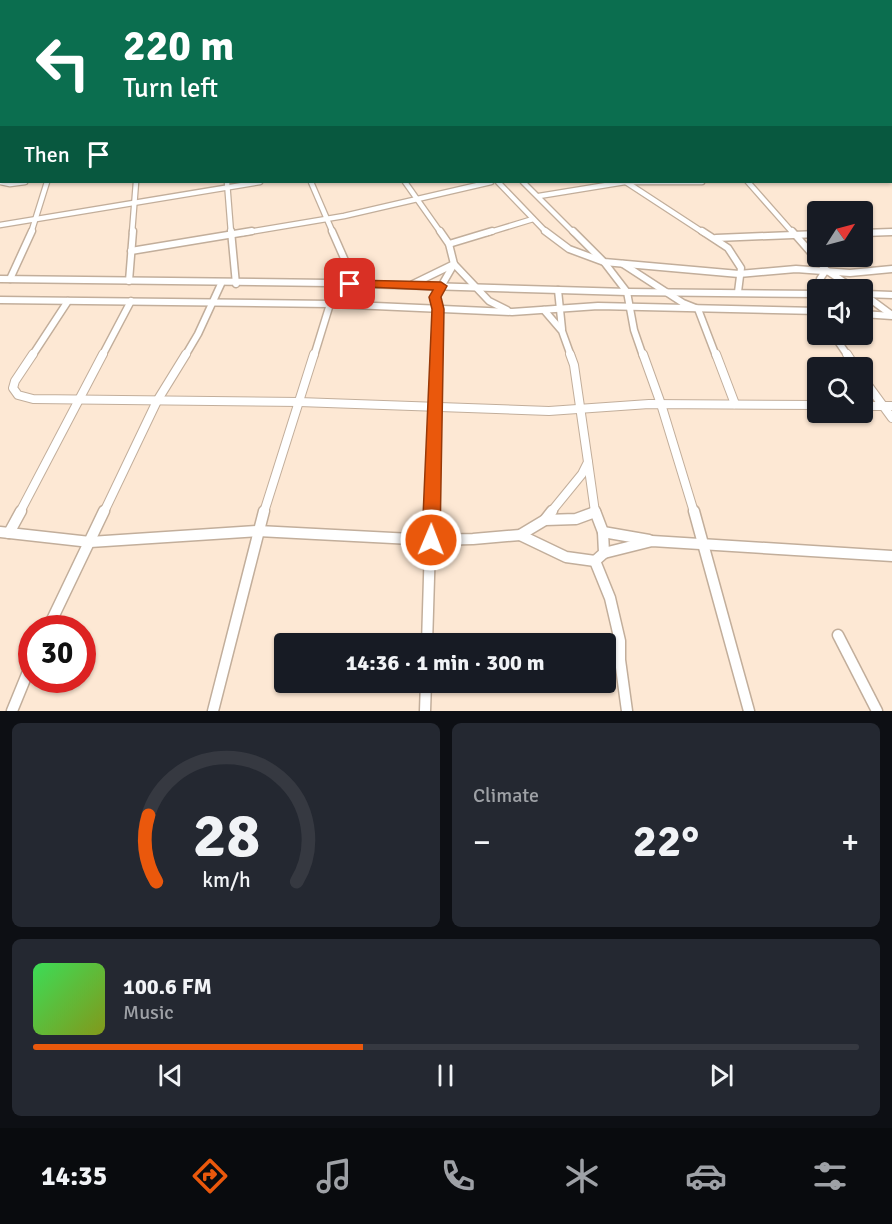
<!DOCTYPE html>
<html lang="en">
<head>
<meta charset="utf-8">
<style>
	:root { --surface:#171b24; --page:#242831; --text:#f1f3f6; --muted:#9ea1a6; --line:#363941; --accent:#ea580c }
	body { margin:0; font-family:Signika,sans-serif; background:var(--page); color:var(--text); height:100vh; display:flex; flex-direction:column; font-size:22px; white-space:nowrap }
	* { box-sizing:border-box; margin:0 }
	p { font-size:20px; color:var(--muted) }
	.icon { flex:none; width:33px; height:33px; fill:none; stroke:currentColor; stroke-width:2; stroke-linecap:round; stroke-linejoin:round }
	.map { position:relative; height:711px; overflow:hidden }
	.panel { display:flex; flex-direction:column; gap:12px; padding:12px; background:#0d0f14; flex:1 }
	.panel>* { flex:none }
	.banner { position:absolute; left:0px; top:0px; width:892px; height:183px; box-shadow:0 2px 4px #0004; background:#0b6e4f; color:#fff; overflow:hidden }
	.needle { width:39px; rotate:54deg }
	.fabs { position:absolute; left:807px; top:201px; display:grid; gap:12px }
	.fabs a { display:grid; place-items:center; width:66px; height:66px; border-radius:6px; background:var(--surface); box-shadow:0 2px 4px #0004; font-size:30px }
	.speed { position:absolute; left:18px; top:615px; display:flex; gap:12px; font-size:30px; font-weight:700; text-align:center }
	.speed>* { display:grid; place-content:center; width:78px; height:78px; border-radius:50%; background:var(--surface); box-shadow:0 2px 4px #0004; line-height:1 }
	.speed .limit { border:9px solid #d22; background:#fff; color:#111 }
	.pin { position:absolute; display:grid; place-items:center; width:51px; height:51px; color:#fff; margin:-26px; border-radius:12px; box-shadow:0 3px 9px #0006 }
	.me { position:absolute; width:66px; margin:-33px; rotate:1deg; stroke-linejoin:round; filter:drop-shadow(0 0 4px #0008) }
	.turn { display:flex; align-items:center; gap:21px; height:126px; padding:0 24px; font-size:27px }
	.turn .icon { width:78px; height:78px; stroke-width:2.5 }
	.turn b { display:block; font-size:42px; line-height:51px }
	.then { display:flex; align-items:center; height:57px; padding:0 24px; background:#0003; gap:12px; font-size:22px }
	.big { font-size:45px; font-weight:700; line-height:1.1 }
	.panel .card { flex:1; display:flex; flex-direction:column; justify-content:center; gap:9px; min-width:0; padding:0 21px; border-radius:9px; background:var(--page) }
	.panel .dial { align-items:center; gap:0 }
	.dial svg { height:156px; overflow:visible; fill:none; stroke:var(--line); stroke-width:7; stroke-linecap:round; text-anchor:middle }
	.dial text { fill:var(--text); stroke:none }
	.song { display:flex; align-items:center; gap:18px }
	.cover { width:72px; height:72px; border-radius:9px; background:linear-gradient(135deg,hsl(130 70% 55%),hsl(70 70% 35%)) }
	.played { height:6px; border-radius:3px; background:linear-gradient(90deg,var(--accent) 40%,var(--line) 40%) }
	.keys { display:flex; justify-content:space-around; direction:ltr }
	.heat { display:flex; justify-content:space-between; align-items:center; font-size:33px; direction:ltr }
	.panel .tiles { flex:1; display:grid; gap:12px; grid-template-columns:1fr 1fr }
	.card:last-child { grid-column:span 2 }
	.trip { position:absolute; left:274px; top:633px; width:342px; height:60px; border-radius:6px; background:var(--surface); box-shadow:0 2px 4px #0004; font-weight:700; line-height:60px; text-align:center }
	.tab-bar { display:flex; height:96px; justify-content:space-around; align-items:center; background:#090b0e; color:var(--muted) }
	.tab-bar .icon { width:42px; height:42px }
	.tab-bar .on { color:var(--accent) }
	.tab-bar b { font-size:27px; color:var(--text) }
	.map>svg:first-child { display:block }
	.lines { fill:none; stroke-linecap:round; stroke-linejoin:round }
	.minor-far4-casing { stroke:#c2ae9b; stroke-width:4.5 }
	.minor-far3-casing { stroke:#c2ae9b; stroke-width:7 }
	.minor-far2-casing { stroke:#c2ae9b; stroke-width:9 }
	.minor-far1-casing { stroke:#c2ae9b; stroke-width:10 }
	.minor-casing { stroke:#c2ae9b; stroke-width:13 }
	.tertiary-casing { stroke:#c2ae9b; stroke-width:3 }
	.minor-far4 { stroke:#fff; stroke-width:3 }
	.minor-far3 { stroke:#fff; stroke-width:4.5 }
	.minor-far2 { stroke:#fff; stroke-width:6 }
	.minor-far1 { stroke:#fff; stroke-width:8 }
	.minor { stroke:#fff; stroke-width:10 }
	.tertiary { fill:#fff; fill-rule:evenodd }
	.rail { stroke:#5f544a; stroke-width:1.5; stroke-dasharray:4.5 4.5; stroke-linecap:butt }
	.route { fill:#ea580c; stroke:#983908; stroke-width:1.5 }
</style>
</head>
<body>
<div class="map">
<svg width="892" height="711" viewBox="0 0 892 711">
	<rect width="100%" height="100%" fill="#fde8d4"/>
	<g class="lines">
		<defs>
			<g id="minor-far4">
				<path d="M107,0L115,2"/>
				<path d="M295,0L297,2"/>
				<path d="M680,0L683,2"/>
				<path d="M711,0L713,2"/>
				<path d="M772,0L777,2"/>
				<path d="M795,0L797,2"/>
				<path d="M40,1L52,0"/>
				<path d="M512,1L519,0"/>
				<path d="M126,2L137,0"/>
				<path d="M197,2L206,0"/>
				<path d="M411,2L421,0"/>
				<path d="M756,2L765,0"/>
			</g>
			<g id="minor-far3">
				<path d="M0,182L10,184L25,182"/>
				<path d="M227,182L231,233"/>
				<path d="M311,182L333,233"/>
				<path d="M405,182L441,233"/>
				<path d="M498,182L547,233"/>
				<path d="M523,182L574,233"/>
				<path d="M626,182L704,233"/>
				<path d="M626,182H702"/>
				<path d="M748,182L793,233"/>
				<path d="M539,196L625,182"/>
				<path d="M0,225L260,182"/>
				<path d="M31,233L47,182"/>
				<path d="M132,233L136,182"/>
				<path d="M243,233L344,216L491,182"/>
				<path d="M487,233L533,219"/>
				<path d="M872,233L892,232"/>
			</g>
			<g id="minor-far2">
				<path d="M231,231L236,284"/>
				<path d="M332,231L347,265L350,284"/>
				<path d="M440,231L449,244L454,264L489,301L507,310"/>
				<path d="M545,231L569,249L604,262L739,274L796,269L850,273L892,269"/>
				<path d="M573,231L604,262L627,292L634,330L643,356"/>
				<path d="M702,231L728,248L741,268L738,292"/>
				<path d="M792,231L826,270L856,290"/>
				<path d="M862,233L892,232"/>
				<path d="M716,238L818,234"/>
				<path d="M449,244L492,231"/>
				<path d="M131,251L252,231"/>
				<path d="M623,264L683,303L698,309L716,356"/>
				<path d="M0,279L329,283L627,292L818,294"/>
				<path d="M10,279L32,231"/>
				<path d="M129,281L133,231"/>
				<path d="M413,284L452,265"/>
				<path d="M558,290L562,329"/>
				<path d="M819,290L820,279L826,270"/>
				<path d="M862,293L892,315"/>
				<path d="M865,294L892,295"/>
				<path d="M0,300L330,304L512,312L598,306L818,311"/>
				<path d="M544,310L562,331L571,356"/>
				<path d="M862,314L892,316"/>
				<path d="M833,334L848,356"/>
				<path d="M32,356L68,301"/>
				<path d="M102,356L131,301"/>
				<path d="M185,356L198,334L221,284"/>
				<path d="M314,356L330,304L329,283"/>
				<path d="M436,356L438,309L435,297L454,264"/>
			</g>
			<g id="minor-far1">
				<path d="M33,354L15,381L13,388L18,395L33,399L299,402L549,411L649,404L818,405"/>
				<path d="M643,354L661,404L694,512"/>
				<path d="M716,354L735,404"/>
				<path d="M847,354L856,368"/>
				<path d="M862,377L892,418"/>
				<path d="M862,406H892"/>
				<path d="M588,462L595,512"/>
				<path d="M20,512L103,354"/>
				<path d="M104,512L157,401L186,354"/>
				<path d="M264,512L314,354"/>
				<path d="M431,512L437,354"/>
				<path d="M551,512L582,474L588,462L574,365L570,354"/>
			</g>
			<g id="minor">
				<path d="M595,511L603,532L604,553L595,561L610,598L620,641V660L627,711"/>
				<path d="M694,511L749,711"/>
				<path d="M545,520L552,511"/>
				<path d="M0,532L90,542L258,531L431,540L473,539L520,535L545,520L576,519L595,512"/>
				<path d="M603,532L649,540"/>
				<path d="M9,533L21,511"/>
				<path d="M520,535L566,557L595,561"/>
				<path d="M604,553L652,541L892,556"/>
				<path d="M48,628L104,511"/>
				<path d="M838,635L877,711"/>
				<path d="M427,644L431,511"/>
				<path d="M12,711L32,662"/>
				<path d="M213,711L264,511"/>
				<path d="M425,711L426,682"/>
			</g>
			<g id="tertiary">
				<path d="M38,0H42L41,2H38Z"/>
				<rect x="0" y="93" width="2" height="5"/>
			</g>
		</defs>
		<use href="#minor-far4" class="minor-far4-casing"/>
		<use href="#minor-far3" class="minor-far3-casing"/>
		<use href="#minor-far2" class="minor-far2-casing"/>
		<use href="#minor-far1" class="minor-far1-casing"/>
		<use href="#minor" class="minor-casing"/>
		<use href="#tertiary" class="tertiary-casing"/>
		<use href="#minor-far4" class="minor-far4"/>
		<use href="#minor-far3" class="minor-far3"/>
		<use href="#minor-far2" class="minor-far2"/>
		<use href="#minor-far1" class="minor-far1"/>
		<use href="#minor" class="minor"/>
		<use href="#tertiary" class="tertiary"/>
		<path class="rail" d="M0,9L2,7"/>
	</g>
	<path class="route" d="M350,280L441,282L447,286L441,297L444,309L440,540L437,546L431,549L425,546L422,540L432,309L429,297L433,290L345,286V281Z"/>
</svg>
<div class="fabs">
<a><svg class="needle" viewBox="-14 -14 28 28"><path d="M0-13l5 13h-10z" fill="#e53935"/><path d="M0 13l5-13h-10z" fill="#9ea1a6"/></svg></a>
<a><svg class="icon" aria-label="sound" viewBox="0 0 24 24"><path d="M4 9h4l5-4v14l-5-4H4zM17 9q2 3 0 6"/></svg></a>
<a><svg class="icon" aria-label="search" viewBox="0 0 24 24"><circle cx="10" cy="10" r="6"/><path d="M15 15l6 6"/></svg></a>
</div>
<div class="speed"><div class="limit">30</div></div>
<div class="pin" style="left:350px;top:284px;background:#d93025"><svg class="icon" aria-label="arrive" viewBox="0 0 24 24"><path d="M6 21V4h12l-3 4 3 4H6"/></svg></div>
<svg class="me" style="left:431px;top:540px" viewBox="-20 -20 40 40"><circle r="17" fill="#ea580c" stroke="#fff" stroke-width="3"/><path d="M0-11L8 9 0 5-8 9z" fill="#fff"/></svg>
<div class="trip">14:36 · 1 min · 300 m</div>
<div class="banner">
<div class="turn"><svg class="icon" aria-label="left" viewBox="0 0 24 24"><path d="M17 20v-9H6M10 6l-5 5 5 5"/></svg><div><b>220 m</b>Turn left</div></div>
<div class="then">Then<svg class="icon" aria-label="arrive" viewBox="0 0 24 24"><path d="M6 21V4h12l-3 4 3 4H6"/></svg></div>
</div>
</div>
<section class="panel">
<div class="tiles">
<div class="card dial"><svg viewBox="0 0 100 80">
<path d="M14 69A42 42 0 1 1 86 69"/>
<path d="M14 69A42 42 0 0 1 10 35" stroke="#ea580c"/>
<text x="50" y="56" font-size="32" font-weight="700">28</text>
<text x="50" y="72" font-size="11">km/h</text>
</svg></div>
<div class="card"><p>Climate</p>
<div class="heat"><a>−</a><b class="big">22°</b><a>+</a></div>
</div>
<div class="card">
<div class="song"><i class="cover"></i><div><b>100.6 FM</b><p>Music</p></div></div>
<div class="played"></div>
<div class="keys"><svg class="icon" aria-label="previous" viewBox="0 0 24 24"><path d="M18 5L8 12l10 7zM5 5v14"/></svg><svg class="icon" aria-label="pause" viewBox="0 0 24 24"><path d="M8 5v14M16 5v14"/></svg><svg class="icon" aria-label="next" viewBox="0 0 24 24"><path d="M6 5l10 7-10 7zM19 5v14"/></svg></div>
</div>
</div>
</section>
<nav class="tab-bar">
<b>14:35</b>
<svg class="icon on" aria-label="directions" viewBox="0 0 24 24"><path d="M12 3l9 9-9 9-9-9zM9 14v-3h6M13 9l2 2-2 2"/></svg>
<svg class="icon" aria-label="music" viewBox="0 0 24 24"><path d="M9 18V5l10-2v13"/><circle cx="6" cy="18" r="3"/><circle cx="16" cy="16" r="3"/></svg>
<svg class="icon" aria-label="phone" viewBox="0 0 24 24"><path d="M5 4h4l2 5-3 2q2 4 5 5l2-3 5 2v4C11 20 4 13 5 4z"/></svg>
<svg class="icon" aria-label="climate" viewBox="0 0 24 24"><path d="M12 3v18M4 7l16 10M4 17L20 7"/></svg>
<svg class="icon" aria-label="car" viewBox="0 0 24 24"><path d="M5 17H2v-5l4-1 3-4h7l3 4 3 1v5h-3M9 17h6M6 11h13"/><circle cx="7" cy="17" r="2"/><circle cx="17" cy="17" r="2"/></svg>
<svg class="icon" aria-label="filters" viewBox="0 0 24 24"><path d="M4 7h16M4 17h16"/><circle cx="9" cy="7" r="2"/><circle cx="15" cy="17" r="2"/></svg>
</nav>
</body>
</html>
